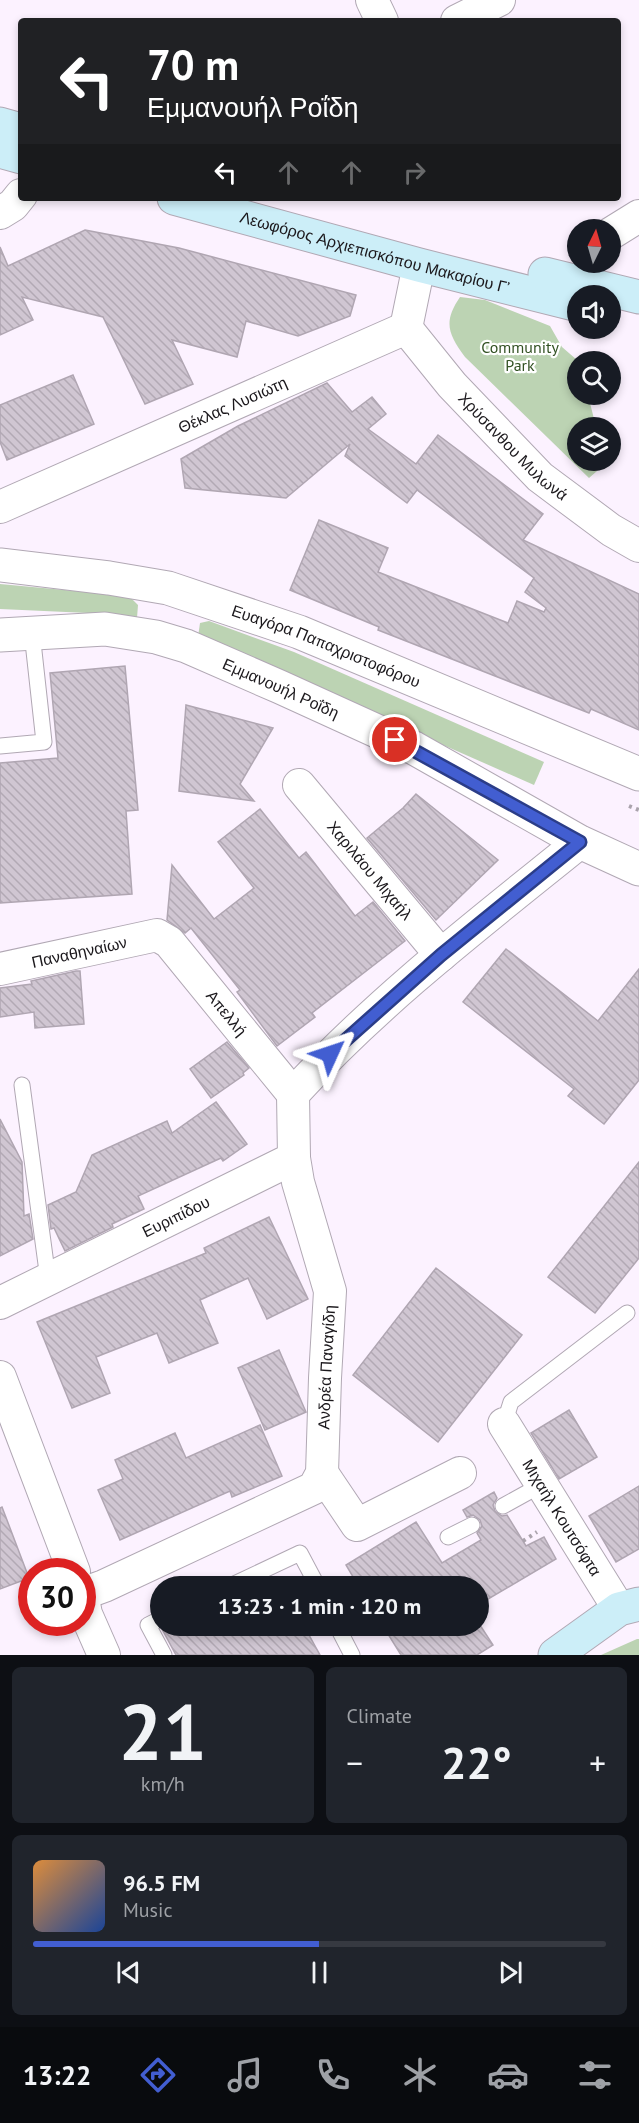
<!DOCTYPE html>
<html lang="en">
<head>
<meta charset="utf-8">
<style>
	:root { --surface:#171b24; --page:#20242c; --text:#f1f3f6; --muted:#9ea1a6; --line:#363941; --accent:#425ed1 }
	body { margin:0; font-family:"PT Sans",sans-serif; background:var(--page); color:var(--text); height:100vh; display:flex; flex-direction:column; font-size:22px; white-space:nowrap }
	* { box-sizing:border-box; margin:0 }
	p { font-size:20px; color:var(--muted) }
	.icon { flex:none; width:33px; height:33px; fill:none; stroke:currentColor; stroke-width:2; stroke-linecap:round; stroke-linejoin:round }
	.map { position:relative; height:1655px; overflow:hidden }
	.panel { display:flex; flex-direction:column; gap:12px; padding:12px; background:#0d0f14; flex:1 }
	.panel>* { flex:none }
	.top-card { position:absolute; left:18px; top:18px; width:603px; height:183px; border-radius:6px; box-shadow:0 3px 9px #0003; background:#202124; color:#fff; overflow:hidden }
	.needle { width:39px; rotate:5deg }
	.tools { position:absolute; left:567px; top:219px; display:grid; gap:12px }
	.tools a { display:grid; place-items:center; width:54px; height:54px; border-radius:50%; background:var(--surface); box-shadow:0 3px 9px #0003; font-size:30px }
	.speed { position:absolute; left:18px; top:1558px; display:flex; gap:12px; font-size:30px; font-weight:700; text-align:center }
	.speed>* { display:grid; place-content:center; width:78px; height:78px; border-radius:50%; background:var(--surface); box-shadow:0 3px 9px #0003; line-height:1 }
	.speed .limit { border:9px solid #d22; background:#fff; color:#111 }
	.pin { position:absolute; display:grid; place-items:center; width:51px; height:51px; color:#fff; margin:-26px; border:3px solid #fff; border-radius:50%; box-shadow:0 2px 6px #0007 }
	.me { position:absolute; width:66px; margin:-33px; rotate:48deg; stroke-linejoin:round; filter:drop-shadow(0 0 4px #0008) }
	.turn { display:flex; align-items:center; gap:21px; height:126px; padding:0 30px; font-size:27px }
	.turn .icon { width:78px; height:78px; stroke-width:2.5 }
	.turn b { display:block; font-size:42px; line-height:51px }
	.lanes { display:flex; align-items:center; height:57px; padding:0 30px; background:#0003; justify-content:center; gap:30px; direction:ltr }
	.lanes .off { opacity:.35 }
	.big { font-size:45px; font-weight:800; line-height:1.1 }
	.panel .card { flex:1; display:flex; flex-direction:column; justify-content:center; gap:9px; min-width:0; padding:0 21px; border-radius:9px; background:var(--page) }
	.panel .dial { align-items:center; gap:0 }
	.dial b { font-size:78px; line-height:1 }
	.song { display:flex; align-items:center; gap:18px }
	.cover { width:72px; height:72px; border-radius:9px; background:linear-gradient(135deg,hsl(30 70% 55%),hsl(220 70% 35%)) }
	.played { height:6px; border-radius:3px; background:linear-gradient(90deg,var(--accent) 50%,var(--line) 50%) }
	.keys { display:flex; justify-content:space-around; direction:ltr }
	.heat { display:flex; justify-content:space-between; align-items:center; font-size:33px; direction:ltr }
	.panel .tiles { flex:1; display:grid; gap:12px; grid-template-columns:1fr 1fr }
	.card:last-child { grid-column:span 2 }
	.trip { position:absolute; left:150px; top:1576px; width:339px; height:60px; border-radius:30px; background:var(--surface); box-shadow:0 3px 9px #0003; font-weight:800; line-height:60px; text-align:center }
	.menu { display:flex; height:96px; justify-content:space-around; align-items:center; background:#090b0e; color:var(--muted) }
	.menu .icon { width:42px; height:42px }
	.menu .active { color:var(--accent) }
	.menu b { font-size:27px; color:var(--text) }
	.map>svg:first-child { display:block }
	.park { fill:#bcd3b3 }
	.building { fill:url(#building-back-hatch); stroke:#b0a6b2; stroke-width:1.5 }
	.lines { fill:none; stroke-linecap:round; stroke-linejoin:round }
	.service-casing { stroke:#b1a8b4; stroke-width:17 }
	.minor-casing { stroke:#b1a8b4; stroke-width:34 }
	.tertiary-casing { stroke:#b1a8b4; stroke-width:35 }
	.secondary-casing { stroke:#b1a8b4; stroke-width:35 }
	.path { stroke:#aaa3ac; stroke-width:4; stroke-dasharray:3 4.5; stroke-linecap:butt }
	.service { stroke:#fff; stroke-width:15 }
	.minor { stroke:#fff; stroke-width:32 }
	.tertiary { stroke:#fff; stroke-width:33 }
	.secondary { stroke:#cceef8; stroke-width:33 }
	.route-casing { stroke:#2b3d88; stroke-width:15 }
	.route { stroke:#425ed1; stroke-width:10 }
	.labels { text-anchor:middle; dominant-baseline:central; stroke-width:4.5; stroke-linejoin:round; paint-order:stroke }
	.street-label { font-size:16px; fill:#1b181c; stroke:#fff }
	.park-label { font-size:16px; fill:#325123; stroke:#fff }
</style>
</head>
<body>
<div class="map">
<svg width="639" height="1655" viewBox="0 0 639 1655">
	<defs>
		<pattern id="building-back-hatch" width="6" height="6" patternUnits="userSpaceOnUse" patternTransform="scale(1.5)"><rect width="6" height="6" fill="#d0c6d2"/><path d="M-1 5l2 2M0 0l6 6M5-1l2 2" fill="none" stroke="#b2a9b4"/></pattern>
	</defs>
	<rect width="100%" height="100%" fill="#fcf2ff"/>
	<g class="park">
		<path d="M460,297L485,300L550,326L562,347L577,360L578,394L588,395L596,427L578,428V460L603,461L604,465L589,478L465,357C448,334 443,322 460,297Z"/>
		<path d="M0,584L129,596L138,605L137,618L110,614L0,609Z"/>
		<path d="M209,621L294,652L544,762L534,785L198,637L200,623Z"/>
		<path d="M637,1639H639V1655H601Z"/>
	</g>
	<g class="building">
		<path d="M85,230L179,248L356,295L350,316L298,336L246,321L237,357L172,340L193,384L145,404L103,317L22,297L33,320L0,335V247L8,266Z"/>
		<path d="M73,375L94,424L7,460L0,442V405Z"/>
		<path d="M327,383L352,412L372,397L386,414L368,429L416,464L438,435L543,514L523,540L639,594V730L591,709L589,713L378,630L379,627L290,590L319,520L388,548L378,572L508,623L517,601L544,612L546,608L525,592L534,578L417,490L407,503L345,456L350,444L286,498L185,488L181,459L238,426Z"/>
		<path d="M125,666L138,810L126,811L132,894L0,903V763L58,758L50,673Z"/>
		<path d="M186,705L273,728L240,784L254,801L179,791Z"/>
		<path d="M416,794L498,860L436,920L367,838L403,808Z"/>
		<path d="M260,809L299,858L306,852L355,916L373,902L405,941L312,1013L315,1017L277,1046L237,992L240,990L191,928L185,933L167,920L172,865L214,919L254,888L218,842Z"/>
		<path d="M506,949L598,1021L639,969V1080L604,1124L568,1096L574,1089L463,1002Z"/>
		<path d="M76,971H80L84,1024L35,1028L34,1012L0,1017V988L32,984L31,981Z"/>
		<path d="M227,1042L249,1068L243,1073L244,1075L211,1098L190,1069Z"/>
		<path d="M216,1102L247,1144L223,1161L221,1158L138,1196L144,1209L112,1224L113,1227L65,1251L54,1228L51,1229L48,1205L76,1192L92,1155L167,1121L172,1133Z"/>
		<path d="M0,1119L22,1162L24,1216L29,1214L33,1239L0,1256Z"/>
		<path d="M639,1162V1258L595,1313L548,1277Z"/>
		<path d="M269,1217L308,1299L267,1319L248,1278L200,1300L218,1343L169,1363L157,1333L96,1357L110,1393L72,1408L37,1322L206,1253L204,1248Z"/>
		<path d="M436,1268L522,1335L438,1442L353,1375Z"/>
		<path d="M279,1350L306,1412L265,1430L238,1368Z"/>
		<path d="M569,1410L597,1457L559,1479L531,1433Z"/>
		<path d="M260,1425L282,1476L232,1497L230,1491L120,1540L98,1490L123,1479L115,1460L175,1433L186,1458Z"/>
		<path d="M639,1486V1549L616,1562L589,1516Z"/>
		<path d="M494,1492L497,1498L493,1505L495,1511L502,1516L507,1515L526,1546L544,1537L556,1559L478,1605V1587H359L346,1565L416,1522L442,1563L481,1540L477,1533L482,1526L480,1520L473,1515L467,1517L463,1510Z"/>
		<path d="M2,1507L29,1578L0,1589V1508Z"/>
		<path d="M478,1622L493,1645L477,1655H401L383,1626H478Z"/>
		<path d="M166,1626H304L320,1655H176L162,1629Z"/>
	</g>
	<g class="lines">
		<defs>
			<g id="service">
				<path d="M0,746L44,742L32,633"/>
				<path d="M22,1085L48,1279"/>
				<path d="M504,1424L511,1402L627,1313"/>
				<path d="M503,1506L541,1485"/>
				<path d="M448,1537L472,1525"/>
				<path d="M228,1587L300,1553L318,1587"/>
				<path d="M160,1619L148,1625L164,1655"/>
				<path d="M337,1626L352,1655"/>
			</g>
			<g id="minor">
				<path d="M372,0L382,21"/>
				<path d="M457,21L499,0"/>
				<path d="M0,213L13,205L21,195"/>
				<path d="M610,234L639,216"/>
				<path id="s1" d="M406,328L452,385L540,477L611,530L639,546"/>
				<path d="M406,328L419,265"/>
				<path id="s2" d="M0,507L406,328"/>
				<path id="s3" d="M299,785L441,955"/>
				<path id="s4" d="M0,969L157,935L169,942L293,1094"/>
				<path d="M293,1094C379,1000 481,922 580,842"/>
				<path id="s5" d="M0,1303L294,1158L293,1094"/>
				<path d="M0,1377L74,1572"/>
				<path id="s6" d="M504,1424L619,1609"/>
				<path d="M322,1473L357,1525L460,1473"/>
				<path id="s7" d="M82,1594L104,1586L314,1488L322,1473L325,1378L330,1291L298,1182L294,1158"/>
				<path d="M82,1594L86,1614L104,1655"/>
			</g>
			<g id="tertiary">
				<path id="s8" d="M0,565L109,578L168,588L299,632L639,774"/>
				<path id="s9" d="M0,635L105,629L156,637L186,646L280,687L414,748L580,842L639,869"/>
			</g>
			<g id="secondary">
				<path d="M0,124L21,130"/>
				<path d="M0,151L21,157"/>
				<path id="s10" d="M174,198L419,265L578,305"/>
				<path d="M545,274L639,297"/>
				<path d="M555,1655L619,1609L639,1604"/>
			</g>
		</defs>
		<use href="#service" class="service-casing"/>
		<use href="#minor" class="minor-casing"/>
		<use href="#tertiary" class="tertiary-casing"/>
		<use href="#secondary" class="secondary-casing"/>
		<g class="path">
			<path d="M629,806L639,810"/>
			<path d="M523,1541L537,1532"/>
		</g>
		<use href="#service" class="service"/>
		<use href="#minor" class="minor"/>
		<use href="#tertiary" class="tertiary"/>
		<use href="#secondary" class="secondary"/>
	</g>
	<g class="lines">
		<defs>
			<path id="route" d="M330,1054L441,955L580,842L395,740"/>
		</defs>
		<use href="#route" class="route-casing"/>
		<use href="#route" class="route"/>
	</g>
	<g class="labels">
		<g class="street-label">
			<text stroke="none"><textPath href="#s10" startOffset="208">Λεωφόρος Αρχιεπισκόπου Μακαρίου Γ’</textPath></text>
			<text stroke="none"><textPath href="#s2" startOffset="254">Θέκλας Λυσιώτη</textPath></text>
			<text stroke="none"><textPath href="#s1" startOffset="160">Χρύσανθου Μυλωνά</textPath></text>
			<text stroke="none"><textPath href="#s8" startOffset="338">Ευαγόρα Παπαχριστοφόρου</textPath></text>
			<text stroke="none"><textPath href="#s9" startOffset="292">Εμμανουήλ Ροΐδη</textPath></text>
			<text stroke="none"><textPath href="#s3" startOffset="111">Χαριλάου Μιχαήλ</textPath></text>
			<text stroke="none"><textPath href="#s4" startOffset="81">Παναθηναίων</textPath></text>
			<text stroke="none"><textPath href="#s4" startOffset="266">Απελλή</textPath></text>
			<text stroke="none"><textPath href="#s5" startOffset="196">Ευριπίδου</textPath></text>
			<text stroke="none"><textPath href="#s7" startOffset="378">Ανδρέα Παναγίδη</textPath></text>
			<text stroke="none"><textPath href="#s6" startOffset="110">Μιχαήλ Κουτσόφτα</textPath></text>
		</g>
		<g class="park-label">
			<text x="520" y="347">Community<tspan x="520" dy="18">Park</tspan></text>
		</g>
	</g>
</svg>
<div class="tools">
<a><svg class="needle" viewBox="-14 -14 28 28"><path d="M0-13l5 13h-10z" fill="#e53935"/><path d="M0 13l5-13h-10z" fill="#9ea1a6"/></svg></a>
<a><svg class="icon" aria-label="sound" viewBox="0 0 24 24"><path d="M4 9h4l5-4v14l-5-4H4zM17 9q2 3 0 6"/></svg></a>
<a><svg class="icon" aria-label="search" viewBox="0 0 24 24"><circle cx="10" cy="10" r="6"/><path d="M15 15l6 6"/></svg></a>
<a><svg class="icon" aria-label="layers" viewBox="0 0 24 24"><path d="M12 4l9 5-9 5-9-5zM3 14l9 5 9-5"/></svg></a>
</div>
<div class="speed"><div class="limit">30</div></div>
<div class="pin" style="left:395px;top:740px;background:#d93025"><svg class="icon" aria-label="arrive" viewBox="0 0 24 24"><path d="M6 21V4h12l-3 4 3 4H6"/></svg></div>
<svg class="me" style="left:330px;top:1054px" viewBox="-20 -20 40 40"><path d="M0-17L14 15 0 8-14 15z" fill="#425ed1" stroke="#fff" stroke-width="4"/></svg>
<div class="trip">13:23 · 1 min · 120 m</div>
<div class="top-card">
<div class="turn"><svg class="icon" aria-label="left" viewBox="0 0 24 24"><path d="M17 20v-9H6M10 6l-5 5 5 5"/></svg><div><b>70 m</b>Εμμανουήλ Ροΐδη</div></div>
<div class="lanes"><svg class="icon" aria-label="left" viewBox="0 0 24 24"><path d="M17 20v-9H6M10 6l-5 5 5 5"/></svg><svg class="icon off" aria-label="ahead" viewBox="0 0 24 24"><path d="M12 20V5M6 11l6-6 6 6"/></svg><svg class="icon off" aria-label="ahead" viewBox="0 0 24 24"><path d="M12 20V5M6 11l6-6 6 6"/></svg><svg class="icon off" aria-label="right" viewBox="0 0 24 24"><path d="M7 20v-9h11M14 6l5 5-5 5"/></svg></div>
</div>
</div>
<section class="panel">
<div class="tiles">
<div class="card dial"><b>21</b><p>km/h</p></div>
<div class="card"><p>Climate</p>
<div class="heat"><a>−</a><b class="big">22°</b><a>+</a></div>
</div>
<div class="card">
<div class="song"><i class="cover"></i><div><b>96.5 FM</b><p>Music</p></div></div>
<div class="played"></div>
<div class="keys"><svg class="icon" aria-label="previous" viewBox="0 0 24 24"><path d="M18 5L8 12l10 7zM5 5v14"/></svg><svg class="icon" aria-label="pause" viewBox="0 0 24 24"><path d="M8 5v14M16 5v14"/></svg><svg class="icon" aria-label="next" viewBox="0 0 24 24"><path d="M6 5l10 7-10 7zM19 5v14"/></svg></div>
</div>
</div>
</section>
<nav class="menu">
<b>13:22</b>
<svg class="icon active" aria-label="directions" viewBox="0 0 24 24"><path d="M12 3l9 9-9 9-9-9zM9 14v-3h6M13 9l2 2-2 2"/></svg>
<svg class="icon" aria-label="music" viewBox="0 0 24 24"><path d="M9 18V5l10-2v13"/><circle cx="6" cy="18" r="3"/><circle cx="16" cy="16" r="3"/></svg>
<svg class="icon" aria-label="phone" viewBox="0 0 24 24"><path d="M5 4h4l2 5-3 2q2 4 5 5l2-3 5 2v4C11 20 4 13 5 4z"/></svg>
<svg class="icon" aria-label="climate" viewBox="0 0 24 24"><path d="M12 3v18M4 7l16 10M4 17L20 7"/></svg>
<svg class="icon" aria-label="car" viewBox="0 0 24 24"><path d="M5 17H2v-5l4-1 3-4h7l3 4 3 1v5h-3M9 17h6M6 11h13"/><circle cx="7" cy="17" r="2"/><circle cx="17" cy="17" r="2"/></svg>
<svg class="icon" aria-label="filters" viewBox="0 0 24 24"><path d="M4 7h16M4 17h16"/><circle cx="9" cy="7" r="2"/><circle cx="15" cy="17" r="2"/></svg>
</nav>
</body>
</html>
